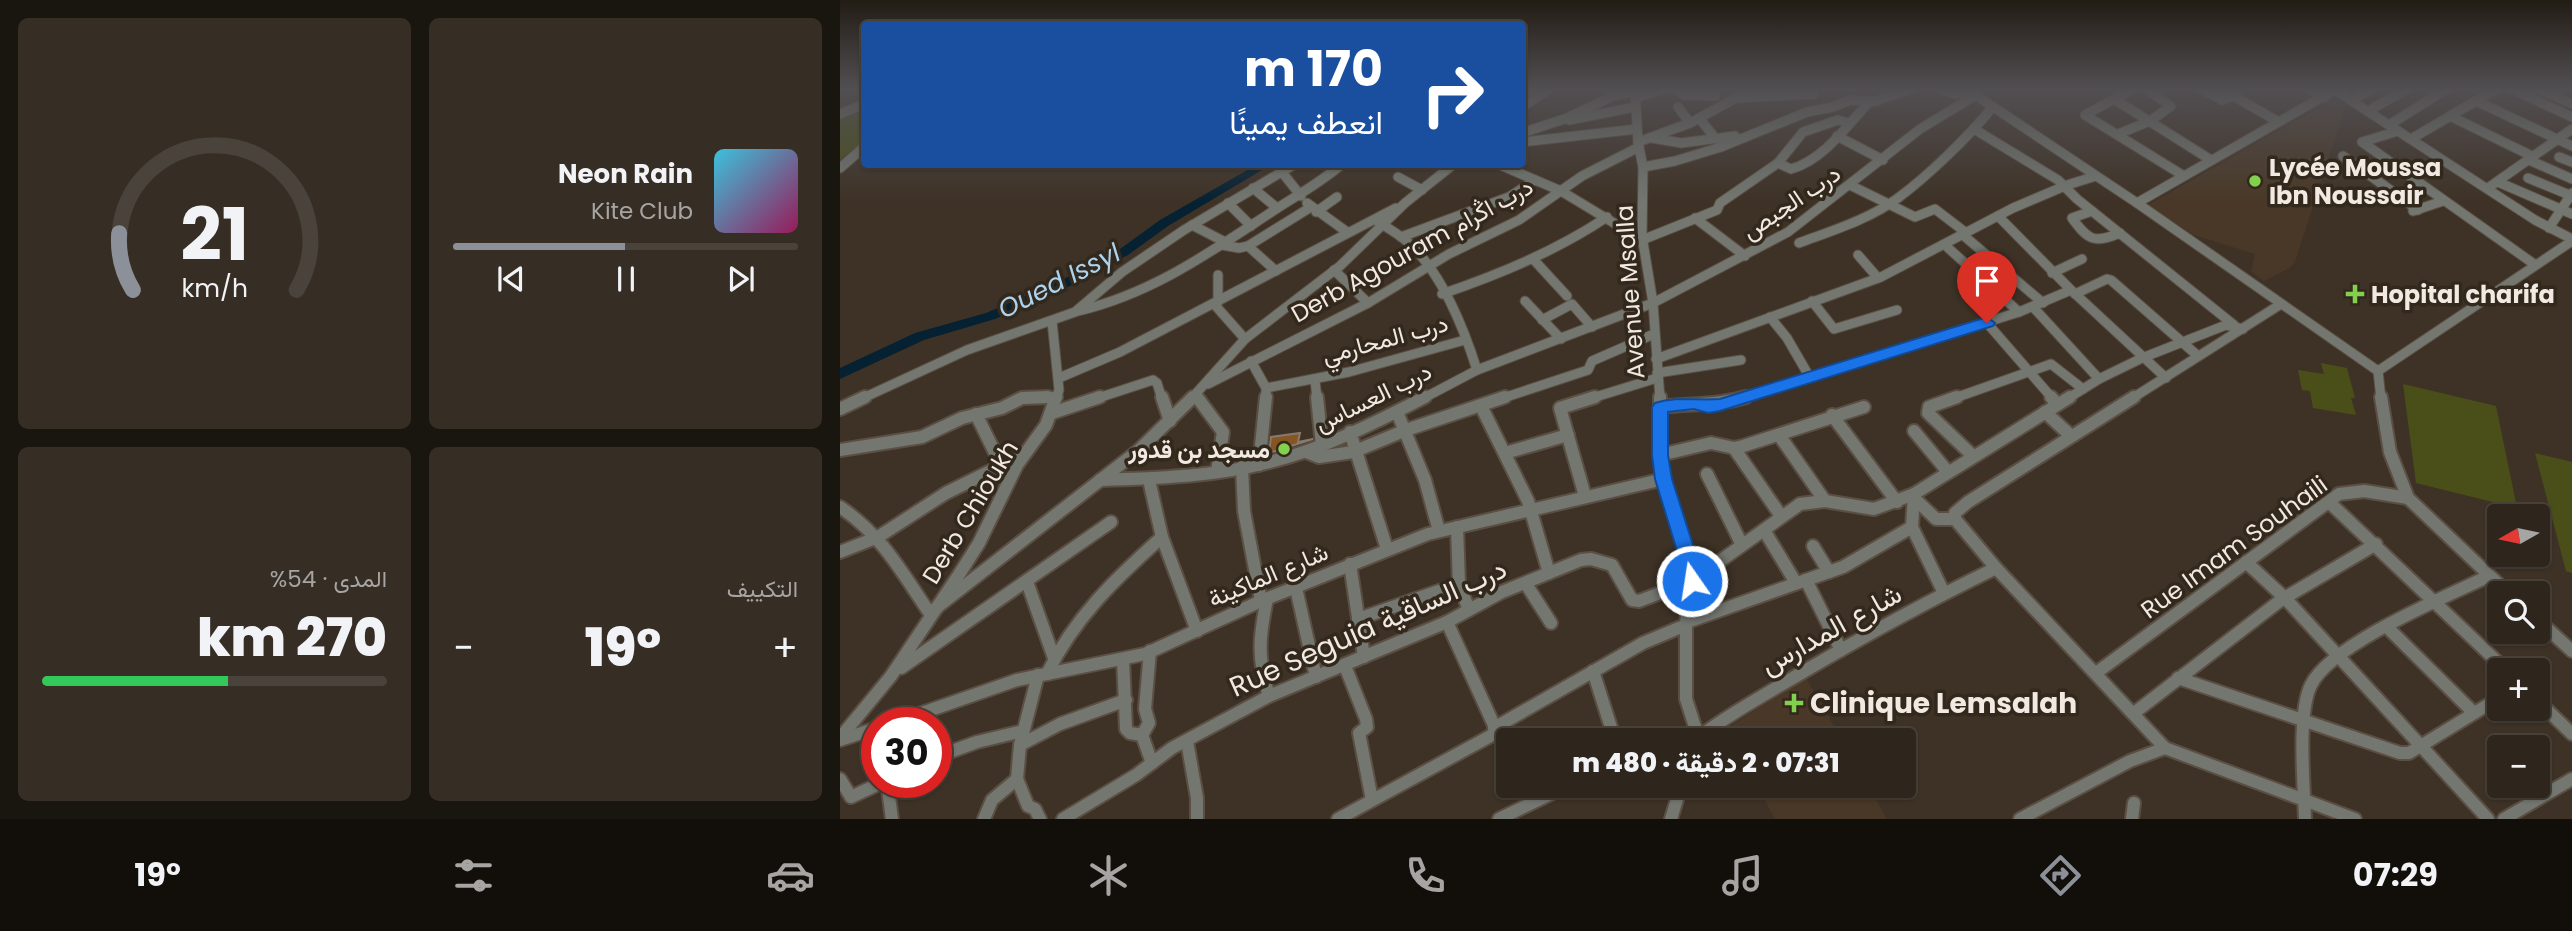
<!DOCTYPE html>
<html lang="ar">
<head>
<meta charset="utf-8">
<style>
	:root { --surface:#2e261c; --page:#362e25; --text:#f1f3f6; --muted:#a7a5a3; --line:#49433b; --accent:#8c9099 }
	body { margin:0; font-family:Poppins,Vazirmatn,sans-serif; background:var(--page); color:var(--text); direction:rtl; height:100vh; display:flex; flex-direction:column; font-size:26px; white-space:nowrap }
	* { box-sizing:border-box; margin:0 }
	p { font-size:23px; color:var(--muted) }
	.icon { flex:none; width:38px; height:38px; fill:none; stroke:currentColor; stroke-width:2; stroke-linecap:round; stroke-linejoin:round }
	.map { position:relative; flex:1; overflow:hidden; direction:ltr }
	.drawer { display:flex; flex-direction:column; gap:18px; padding:18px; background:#19150f; width:840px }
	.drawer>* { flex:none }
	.hud { position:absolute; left:21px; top:21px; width:665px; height:147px; border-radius:7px; box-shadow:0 2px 5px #0004,0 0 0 2px var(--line); direction:rtl; background:#1a4fa0; color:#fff; overflow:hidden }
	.needle { width:46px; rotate:261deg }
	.buttons { position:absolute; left:1647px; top:504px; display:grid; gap:14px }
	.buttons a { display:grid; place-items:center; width:63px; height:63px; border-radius:7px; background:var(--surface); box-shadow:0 2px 5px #0004,0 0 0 2px var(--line); font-size:35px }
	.speed { position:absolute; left:21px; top:707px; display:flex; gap:14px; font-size:35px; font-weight:700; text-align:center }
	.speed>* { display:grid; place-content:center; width:91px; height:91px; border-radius:50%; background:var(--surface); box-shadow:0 2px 5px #0004,0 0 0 2px var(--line); line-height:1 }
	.speed .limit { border:10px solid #d22; background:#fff; color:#111 }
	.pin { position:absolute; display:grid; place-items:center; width:60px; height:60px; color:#fff; margin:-72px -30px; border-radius:50% 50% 50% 0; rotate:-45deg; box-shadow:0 0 7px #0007 }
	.pin .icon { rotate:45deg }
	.me { position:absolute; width:77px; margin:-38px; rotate:347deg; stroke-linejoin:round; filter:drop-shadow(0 0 5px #0008) }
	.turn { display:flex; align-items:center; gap:24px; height:147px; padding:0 28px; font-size:32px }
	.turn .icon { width:91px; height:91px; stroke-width:2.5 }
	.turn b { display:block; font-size:49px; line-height:60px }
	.big { font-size:52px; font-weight:800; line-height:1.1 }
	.drawer .card { flex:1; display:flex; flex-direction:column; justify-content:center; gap:10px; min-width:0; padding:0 24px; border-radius:10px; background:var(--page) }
	.drawer .dial { align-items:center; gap:0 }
	.dial svg { height:182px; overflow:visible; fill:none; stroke:var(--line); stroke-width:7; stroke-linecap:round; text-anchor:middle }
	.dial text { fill:var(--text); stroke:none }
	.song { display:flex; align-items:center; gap:21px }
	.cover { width:84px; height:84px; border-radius:10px; background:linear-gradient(135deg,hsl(190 70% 55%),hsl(330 70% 35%)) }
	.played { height:7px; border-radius:4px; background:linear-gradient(90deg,var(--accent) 50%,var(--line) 50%) }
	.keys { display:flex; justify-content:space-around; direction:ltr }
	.heat { display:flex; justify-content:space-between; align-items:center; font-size:38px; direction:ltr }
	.charge { height:10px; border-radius:5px; background:linear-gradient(90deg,#34c759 54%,var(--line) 0) }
	.drawer .tiles { flex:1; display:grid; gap:18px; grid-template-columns:repeat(2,1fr) }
	.trip { position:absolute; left:656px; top:728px; width:420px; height:70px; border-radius:7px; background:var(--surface); box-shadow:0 2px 5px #0004,0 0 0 2px var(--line); font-weight:800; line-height:70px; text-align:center; direction:rtl }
	.tabs { display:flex; height:112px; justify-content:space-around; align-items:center; background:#120f0b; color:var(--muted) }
	.tabs .icon { width:49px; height:49px }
	.tabs .selected { color:var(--accent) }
	.tabs b { font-size:32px; color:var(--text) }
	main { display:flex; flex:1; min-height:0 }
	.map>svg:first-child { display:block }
	.built { fill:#493827 }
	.green { fill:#4a4f19 }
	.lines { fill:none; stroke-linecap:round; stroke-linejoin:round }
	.river { fill:#062132; fill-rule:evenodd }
	.building { fill:#855622; stroke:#87796c; stroke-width:2 }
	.minor-far1-casing { stroke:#5b4f44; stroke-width:11 }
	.minor-casing { stroke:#5b4f44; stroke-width:16 }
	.minor-far1 { stroke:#737770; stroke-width:9 }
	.minor { stroke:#737770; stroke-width:12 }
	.route { fill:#1a73e8; stroke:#114b97; stroke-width:2 }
	.poi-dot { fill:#83d04e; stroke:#33281c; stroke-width:2.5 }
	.labels { text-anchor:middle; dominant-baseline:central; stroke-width:7; stroke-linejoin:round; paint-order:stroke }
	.poi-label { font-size:24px; font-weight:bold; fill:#f1e9e2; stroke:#33281c; text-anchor:start }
	.street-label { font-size:24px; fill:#f1e9e2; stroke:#33281c }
	.water-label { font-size:26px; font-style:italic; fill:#abd3ef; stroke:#33281c }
	.near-street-label { font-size:28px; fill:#f1e9e2; stroke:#33281c }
	.near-poi-label { font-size:28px; font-weight:bold; fill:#f1e9e2; stroke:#33281c; text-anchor:start }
</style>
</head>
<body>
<main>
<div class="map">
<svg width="1732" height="819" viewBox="0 0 1732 819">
	<rect width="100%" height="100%" fill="#3e3226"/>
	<g class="built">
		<path d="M1492,100L1506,104L1455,262L1449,268L1424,281L1411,271L1415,254L1354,235L1308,205Z"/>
		<path d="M966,678L1002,740H894L887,728Z"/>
		<path d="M917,786H1028L1047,819H935Z"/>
	</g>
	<g class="green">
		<path d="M24,108V140L0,160V119Z"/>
		<path d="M1481,363L1507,368L1515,398H1511L1516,415L1473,408L1470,391L1462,390L1458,370L1484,374Z"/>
		<path d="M1563,384L1656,406L1677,508L1576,483Z"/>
		<path d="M1695,453L1732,462V573L1726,571Z"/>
	</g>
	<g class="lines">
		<path class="river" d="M418,164H432L328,226L288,255L228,287L155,319L84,340L0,379V368L75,333L146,313L220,281L280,249L320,220Z"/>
	</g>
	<path class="building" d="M460,433L458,442L473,439L429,453L431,437Z"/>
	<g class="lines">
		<defs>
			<g id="minor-far1">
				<path d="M685,88L700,95"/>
				<path d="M795,88L798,142L803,167L802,236L813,303L820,399"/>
				<path d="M834,88L844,95L875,96"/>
				<path d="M1097,88L1115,94L1129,91"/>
				<path d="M1125,88L1297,203L1538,371L1541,399"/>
				<path d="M1294,88L1245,115L1344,176"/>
				<path d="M1360,88L1382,100L1394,96"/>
				<path d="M1380,88L1437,121"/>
				<path d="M1467,88L1485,97"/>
				<path d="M1670,88L1732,117"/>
				<path d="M1697,88L1732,104"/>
				<path d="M1495,90L1695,220L1732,239"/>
				<path d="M795,98L826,88"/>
				<path d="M898,98L974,94"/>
				<path d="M1274,99L1371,160"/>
				<path d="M1511,100L1534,88"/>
				<path d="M1636,101L1732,146"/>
				<path d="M682,107L711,88"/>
				<path d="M838,107L850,123"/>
				<path d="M1528,111L1569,88"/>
				<path d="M0,114L24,104"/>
				<path d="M1610,116L1694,157"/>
				<path d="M859,118L876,139"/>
				<path d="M729,120L795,107"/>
				<path d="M1549,125L1608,88"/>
				<path d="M1134,129L1218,180L1237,199L1394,325"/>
				<path d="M1558,131L1522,142L1694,264"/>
				<path d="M682,133L727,118L773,96L795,91"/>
				<path d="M1278,134L1310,121L1331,106L1304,88"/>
				<path d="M997,136L1043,160"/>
				<path d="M812,138L841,143L895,136"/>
				<path d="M1571,139L1658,88"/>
				<path d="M682,142L797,129"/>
				<path d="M798,142L850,123L903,94L908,88"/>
				<path d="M1503,156L1578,210"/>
				<path d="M1719,157L1732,162"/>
				<path d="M1689,160L1732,179"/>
				<path d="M938,163L951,169C983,160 1007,126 1028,103L1034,101"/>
				<path d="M658,164L721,191L802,240L877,210L880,203L938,163L963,132L998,120L1009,123"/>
				<path d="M803,167L835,161L881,147L967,112L993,107L1010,100L1036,101L1073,88"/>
				<path d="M0,168L24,147"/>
				<path d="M441,171L461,196"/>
				<path d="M1529,175L1555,167"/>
				<path d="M558,177L582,190"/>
				<path d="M1688,178L1732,196"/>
				<path d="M1658,182L1732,214"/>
				<path d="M1010,185L1075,217L1095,209L1125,232"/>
				<path d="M413,188L437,208"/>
				<path d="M1648,188L1732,129"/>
				<path d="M388,203L411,226"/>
				<path d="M467,203L507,232"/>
				<path d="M1297,203L1498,88"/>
				<path d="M1252,211L1232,218C1248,240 1254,244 1280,233"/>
				<path d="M1573,211L1603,201"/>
				<path d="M476,212L497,197"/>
				<path d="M1158,216L1231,290L1326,378"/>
				<path d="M855,218L905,256"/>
				<path d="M538,222C550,229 564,237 574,248C604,279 624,329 637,370"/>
				<path d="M352,225L385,242"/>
				<path d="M1709,228L1732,193"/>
				<path d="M1123,235L1203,303"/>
				<path d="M561,237L669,197L695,180"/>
				<path d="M959,243C991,231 1030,219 1058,198C1089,175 1127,138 1152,108"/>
				<path d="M382,245L399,248L408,246L471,207"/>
				<path d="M408,246L436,271"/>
				<path d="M1106,246L1179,312"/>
				<path d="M1018,255L1038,278"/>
				<path d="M694,260L727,296"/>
				<path d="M494,270L528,303"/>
				<path d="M1212,273L1242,259"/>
				<path d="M378,275V302"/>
				<path d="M602,294C660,274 716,251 767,217"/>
				<path d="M1235,294L1267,279L1271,280L1358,356"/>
				<path d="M685,301L721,339"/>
				<path d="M972,301L994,329L1057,310"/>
				<path d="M374,304L405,339"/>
				<path d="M1193,307L1259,379"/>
				<path d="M238,311C310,294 366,255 427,215C452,198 479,184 502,164"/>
				<path d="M930,317L947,338L969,376"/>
				<path d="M702,320L732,304L752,327"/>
				<path d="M212,321L219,390L216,399"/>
				<path d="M1147,323L1213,399"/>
				<path d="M816,359L1041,277L1173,208L1227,185L1256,176"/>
				<path d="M411,361L426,388V399"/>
				<path d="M1538,371L1732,241"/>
				<path d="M817,373L901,360"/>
				<path d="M219,378L280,352L556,208"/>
				<path d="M475,380L477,399"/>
				<path d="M368,384L528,303L609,254L679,220L742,176L799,147"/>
				<path d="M426,388L509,372L625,340"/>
				<path d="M355,395L358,399"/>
				<path d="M21,399L127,350L235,312L282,272L344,230L455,164"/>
				<path d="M180,399L218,397"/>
				<path d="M255,399L313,380L317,383L322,399"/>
				<path d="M351,399L405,339L500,266L565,203L614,164"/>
				<path d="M582,399L637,370L813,303L948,232L1080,129L1136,95"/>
				<path d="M660,399L748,370L752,361L814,334"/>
				<path d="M749,399L817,378"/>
				<path d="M901,399L1179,312L1231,290"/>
				<path d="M1112,399L1211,364L1243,389"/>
				<path d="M1227,399L1259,379L1302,358L1386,325L1403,329"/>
				<path d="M1291,399L1441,304"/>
			</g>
			<g id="minor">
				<path d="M322,397L330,421"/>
				<path d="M357,397L383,432L377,472"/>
				<path d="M477,397L482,445"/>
				<path d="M820,397V455L824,479L851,567L846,625V699L859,739"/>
				<path d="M1117,397L1089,407L1088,413L1133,456"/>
				<path d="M1211,397L1217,404"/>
				<path d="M1294,397L1128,502L1115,513V519L1156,568L1325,748L1515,819"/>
				<path d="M1541,397L1550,452L1568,498L1668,593"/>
				<path d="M641,406L688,501L709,573"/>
				<path d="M820,407C850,403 877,406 906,397"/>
				<path d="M0,409L25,397"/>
				<path d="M557,412L585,480L599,531"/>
				<path d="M1205,412L1230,435"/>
				<path d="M212,413L260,397"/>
				<path d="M136,414L161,465"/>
				<path d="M992,415L1057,502"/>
				<path d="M1074,431L1108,472"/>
				<path d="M510,432L547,549"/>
				<path d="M939,435L985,501"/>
				<path d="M894,448L941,516"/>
				<path d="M0,450L82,437L122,418L162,408L182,398L208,397"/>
				<path d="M466,452L479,457L513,452L566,430L665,397"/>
				<path d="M665,453L728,435"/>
				<path d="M820,455L871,443L894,448L903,446L1024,407"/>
				<path d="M419,465L426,397"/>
				<path d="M402,467L404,511L421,601"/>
				<path d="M867,474L902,545"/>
				<path d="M260,480C316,478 372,477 426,463C481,450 535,423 585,397"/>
				<path d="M309,480L322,537L357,631"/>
				<path d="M745,496L720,408L755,397"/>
				<path d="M1074,498L1096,519H1115"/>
				<path d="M1489,502L1666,670"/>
				<path d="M0,507C43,536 62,573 91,615"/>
				<path d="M617,527L619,584L629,610"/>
				<path d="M924,530L956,583"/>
				<path d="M973,546L989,572"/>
				<path d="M0,552L38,537L106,493L183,455"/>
				<path d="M1406,562L1445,598L1648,819"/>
				<path d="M510,564L524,657"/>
				<path d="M966,580L1001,650"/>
				<path d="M187,582L214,658"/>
				<path d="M686,584L711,623"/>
				<path d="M456,588L476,677"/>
				<path d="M1104,593L1072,527L1074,494L1230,397"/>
				<path d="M427,599C419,638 417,657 429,696"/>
				<path d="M96,608L299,450L353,397"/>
				<path d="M518,619L619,584"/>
				<path d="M1698,620L1732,651"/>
				<path d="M607,622L668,756"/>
				<path d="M847,622L1003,567L1072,527"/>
				<path d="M1548,628L1634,713"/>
				<path d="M283,659L286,729L290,733L302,735L312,763"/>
				<path d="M505,666L526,719L527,727L519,733L532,800"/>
				<path d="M61,668L271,522"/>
				<path d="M753,671L775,740"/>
				<path d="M1256,673L1499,494L1524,491L1568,498"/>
				<path d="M207,674C234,618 276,578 322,537"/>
				<path d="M1338,678L1560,753H1569L1659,698"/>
				<path d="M1698,701L1732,734"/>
				<path d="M1294,713L1441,600L1536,544"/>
				<path d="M53,723L177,680L305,654L421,601L588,534L824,479"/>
				<path d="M654,728L803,643L846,625"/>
				<path d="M302,735L309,723L305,709L310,651"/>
				<path d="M0,738L51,676L120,573L139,543L177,465L206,425L216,397"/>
				<path d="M0,740L37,728"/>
				<path d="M855,740C889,714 926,694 963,672C1026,635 1090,600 1156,568"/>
				<path d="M347,741L357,798V819"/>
				<path d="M180,745L220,724L286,700"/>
				<path d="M96,757L137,742L183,731"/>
				<path d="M0,779L11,797L43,782"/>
				<path d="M177,779L188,806L195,809L200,819"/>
				<path d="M47,782L52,819"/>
				<path d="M685,786L693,801"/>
				<path d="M144,819L152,800L177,779L180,745L198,675"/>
				<path d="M223,819L296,775L332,748L429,696L607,622L662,592L741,560L751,559L772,565L792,600L799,601L852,581L960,504L985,501L1034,509L1074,494"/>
				<path d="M498,819L656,733"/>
				<path d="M659,819L727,786"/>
				<path d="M831,819L841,786"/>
				<path d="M1180,819L1290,761L1325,748"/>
				<path d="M1292,819L1294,803"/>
				<path d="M1465,819C1464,786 1457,713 1471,685C1491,644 1607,596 1649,576"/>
				<path d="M1664,819L1732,779"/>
			</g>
		</defs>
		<use href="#minor-far1" class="minor-far1-casing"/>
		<use href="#minor" class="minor-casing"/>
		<use href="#minor-far1" class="minor-far1"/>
		<use href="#minor" class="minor"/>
	</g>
	<linearGradient id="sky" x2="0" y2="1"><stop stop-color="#221c15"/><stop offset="0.44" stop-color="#524f52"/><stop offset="1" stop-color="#524f52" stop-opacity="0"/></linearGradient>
	<rect width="1732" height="202" fill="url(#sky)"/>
	<path class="route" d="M1147,317L1155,323L1153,326L880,411L868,413L854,409L828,412V455L832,479L860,567L858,587L852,589L845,587L842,567L815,479L812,455V407L815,403C837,396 858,401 880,399Z"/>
	<g class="poi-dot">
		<circle cx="1415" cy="181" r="7"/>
		<path d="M1511.5 283.5h7v7h7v7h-7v7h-7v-7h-7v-7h7z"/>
		<circle cx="444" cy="449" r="7"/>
		<path d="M950.5 692.5h7v7h7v7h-7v7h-7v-7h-7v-7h7z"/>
	</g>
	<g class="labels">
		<g class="poi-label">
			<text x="1429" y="167">Lycée Moussa<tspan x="1429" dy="28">Ibn Noussair</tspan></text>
			<text x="1531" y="294">Hopital charifa</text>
			<text x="430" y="449" text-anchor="end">مسجد بن قدور</text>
		</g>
		<g class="street-label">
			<text transform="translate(951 202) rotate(-34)">درب الجبص</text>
			<text transform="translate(572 250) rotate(-29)">Derb Agouram درب اڭرام</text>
			<text transform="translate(790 292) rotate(-94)">Avenue Msalla</text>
			<text transform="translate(545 339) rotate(-15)">درب المحارمي</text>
			<text transform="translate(533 397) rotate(-26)">درب العساس</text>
			<text transform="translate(130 512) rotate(-59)">Derb Chioukh</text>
			<text transform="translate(1394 547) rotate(-36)">Rue Imam Souhaili</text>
			<text transform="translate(428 575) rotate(-23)">شارع الماكينة</text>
		</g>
		<g class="water-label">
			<text transform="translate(219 281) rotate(-27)">Oued Issyl</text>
		</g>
		<g class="near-street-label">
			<text transform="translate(528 628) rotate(-24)">Rue Seguia درب الساقية</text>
			<text transform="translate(991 629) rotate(-29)">شارع المدارس</text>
		</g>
		<g class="near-poi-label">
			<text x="970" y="703">Clinique Lemsalah</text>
		</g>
	</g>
</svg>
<div class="buttons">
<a><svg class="needle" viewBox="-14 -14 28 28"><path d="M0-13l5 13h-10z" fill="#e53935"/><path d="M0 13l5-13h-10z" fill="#a7a5a3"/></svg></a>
<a><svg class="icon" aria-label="search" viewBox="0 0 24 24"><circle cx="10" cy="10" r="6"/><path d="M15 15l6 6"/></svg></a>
<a>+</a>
<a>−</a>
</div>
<div class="speed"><div class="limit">30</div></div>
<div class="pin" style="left:1147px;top:323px;background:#d93025"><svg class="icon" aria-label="arrive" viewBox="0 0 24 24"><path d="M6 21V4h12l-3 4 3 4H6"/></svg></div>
<svg class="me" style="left:852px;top:581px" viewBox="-20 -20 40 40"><circle r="17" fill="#1a73e8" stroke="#fff" stroke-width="3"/><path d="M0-11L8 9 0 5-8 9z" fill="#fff"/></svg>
<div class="trip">07:31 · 2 دقيقة · 480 m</div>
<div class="hud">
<div class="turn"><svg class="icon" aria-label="right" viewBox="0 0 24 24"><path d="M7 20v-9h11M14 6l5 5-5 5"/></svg><div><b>170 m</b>انعطف يمينًا</div></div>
</div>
</div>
<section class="drawer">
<div class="tiles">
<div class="card">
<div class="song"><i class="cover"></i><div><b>Neon Rain</b><p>Kite Club</p></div></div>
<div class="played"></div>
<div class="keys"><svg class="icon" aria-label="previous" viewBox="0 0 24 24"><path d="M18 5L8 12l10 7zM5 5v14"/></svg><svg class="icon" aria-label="pause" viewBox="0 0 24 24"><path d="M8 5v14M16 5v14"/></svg><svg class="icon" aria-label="next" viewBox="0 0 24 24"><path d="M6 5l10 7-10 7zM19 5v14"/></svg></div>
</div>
<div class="card dial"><svg viewBox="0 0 100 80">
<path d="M14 69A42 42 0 1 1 86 69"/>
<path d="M14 69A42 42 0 0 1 8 44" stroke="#8c9099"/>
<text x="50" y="56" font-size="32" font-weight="700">21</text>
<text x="50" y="72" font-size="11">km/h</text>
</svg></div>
<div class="card"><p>التكييف</p>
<div class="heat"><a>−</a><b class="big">19°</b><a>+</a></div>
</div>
<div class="card"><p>المدى · 54%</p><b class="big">270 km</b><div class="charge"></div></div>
</div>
</section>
</main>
<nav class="tabs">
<b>07:29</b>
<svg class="icon selected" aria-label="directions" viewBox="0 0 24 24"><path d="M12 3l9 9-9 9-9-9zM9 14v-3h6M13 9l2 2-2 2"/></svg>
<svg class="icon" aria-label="music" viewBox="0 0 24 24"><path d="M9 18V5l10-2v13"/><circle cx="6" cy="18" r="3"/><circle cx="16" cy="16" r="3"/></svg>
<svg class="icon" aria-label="phone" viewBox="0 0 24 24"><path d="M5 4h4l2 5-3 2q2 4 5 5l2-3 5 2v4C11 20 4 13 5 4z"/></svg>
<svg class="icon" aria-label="climate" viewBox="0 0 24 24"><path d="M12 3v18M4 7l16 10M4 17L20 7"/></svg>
<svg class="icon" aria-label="car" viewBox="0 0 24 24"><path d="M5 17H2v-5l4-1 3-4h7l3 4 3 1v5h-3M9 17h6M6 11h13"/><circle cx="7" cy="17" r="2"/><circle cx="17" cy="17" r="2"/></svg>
<svg class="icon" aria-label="filters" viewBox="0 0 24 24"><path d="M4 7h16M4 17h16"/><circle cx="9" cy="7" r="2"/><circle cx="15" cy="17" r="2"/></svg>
<b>19°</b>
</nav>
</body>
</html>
